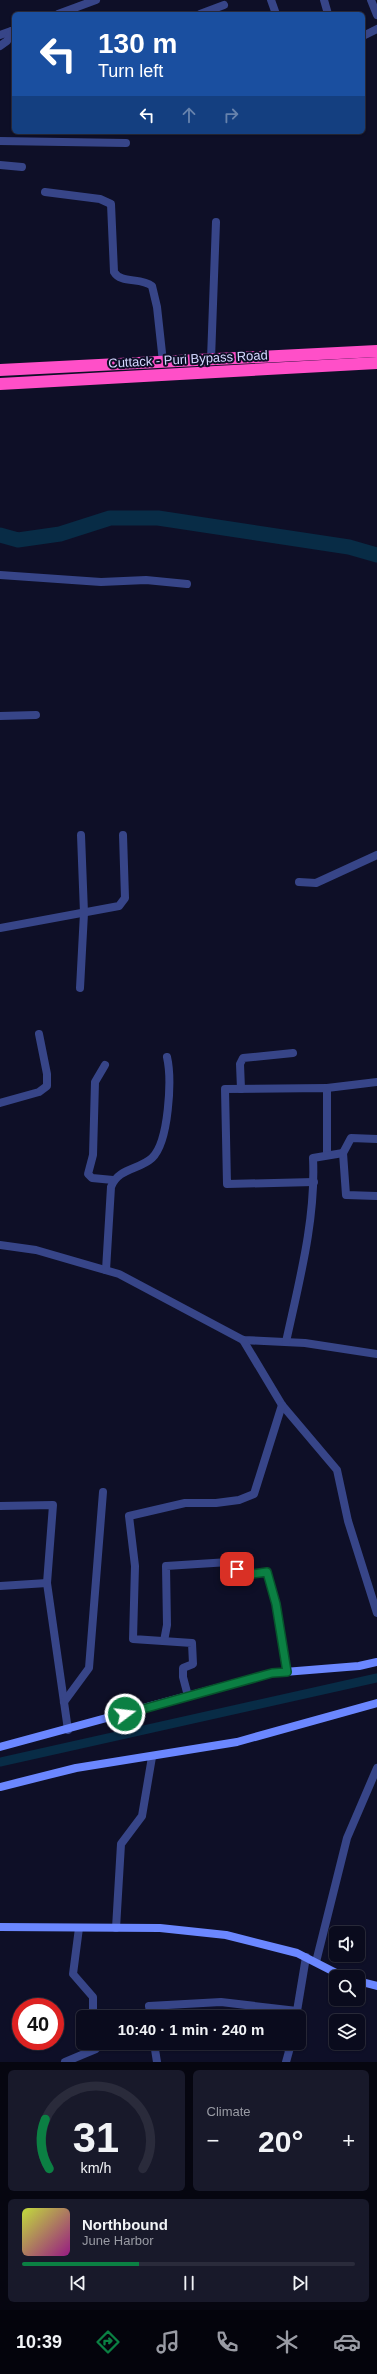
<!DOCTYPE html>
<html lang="en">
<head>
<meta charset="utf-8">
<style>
	:root { --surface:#0a0b1d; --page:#18192a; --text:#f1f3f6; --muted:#999ba4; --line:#2a2b3b; --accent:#0b8043 }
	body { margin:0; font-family:Helvetica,sans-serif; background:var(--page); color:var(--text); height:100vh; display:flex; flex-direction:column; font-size:15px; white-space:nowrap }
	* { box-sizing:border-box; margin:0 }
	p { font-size:13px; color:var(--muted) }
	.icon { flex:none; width:22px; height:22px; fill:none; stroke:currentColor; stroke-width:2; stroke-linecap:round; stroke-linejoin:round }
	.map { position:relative; height:2062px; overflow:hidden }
	.details { display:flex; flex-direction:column; gap:8px; padding:8px; background:#060610; flex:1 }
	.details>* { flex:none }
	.banner { position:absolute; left:12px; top:12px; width:353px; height:122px; border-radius:6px; box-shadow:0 1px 3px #0004,0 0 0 1px var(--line); background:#1a4fa0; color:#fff; overflow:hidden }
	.controls { position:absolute; left:329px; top:1926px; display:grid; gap:8px }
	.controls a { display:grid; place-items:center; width:36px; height:36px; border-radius:6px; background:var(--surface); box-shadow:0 1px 3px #0004,0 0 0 1px var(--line); font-size:20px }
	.speed { position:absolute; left:12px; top:1998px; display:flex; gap:8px; font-size:20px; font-weight:700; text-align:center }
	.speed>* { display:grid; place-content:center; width:52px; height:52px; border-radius:50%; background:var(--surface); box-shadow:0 1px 3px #0004,0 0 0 1px var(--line); line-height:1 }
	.speed .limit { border:6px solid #d22; background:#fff; color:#111 }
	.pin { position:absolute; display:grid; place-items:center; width:34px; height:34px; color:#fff; margin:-17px; border-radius:8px; box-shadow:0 2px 6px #0006 }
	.me { position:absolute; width:44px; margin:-22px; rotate:75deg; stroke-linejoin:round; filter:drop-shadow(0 0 3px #0008) }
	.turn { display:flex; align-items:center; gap:14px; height:84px; padding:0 20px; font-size:18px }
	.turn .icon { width:52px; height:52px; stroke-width:2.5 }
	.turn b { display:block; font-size:28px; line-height:34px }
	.lanes { display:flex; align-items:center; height:38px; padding:0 20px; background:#0003; justify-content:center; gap:20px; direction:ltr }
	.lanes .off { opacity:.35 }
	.big { font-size:30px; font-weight:700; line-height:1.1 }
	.details .card { flex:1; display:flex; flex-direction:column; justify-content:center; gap:6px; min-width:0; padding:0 14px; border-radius:6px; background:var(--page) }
	.details .dial { align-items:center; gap:0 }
	.dial svg { height:104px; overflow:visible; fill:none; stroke:var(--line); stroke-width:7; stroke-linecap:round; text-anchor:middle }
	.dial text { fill:var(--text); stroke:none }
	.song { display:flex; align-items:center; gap:12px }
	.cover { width:48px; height:48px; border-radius:6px; background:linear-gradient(135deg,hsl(70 70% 55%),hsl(310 70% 35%)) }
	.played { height:4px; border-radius:2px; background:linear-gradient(90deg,var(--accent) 35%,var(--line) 35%) }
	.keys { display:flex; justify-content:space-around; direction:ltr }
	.heat { display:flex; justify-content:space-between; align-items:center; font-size:22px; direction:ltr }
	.details .tiles { flex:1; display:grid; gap:8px; grid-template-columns:1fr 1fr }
	.card:last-child { grid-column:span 2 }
	.trip { position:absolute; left:76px; top:2010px; width:230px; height:40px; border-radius:6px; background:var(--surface); box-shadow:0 1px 3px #0004,0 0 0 1px var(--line); font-weight:700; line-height:40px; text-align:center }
	.tab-bar { display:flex; height:64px; justify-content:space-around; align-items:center; background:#04040c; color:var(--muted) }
	.tab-bar .icon { width:28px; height:28px }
	.tab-bar .on { color:var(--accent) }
	.tab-bar b { font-size:18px; color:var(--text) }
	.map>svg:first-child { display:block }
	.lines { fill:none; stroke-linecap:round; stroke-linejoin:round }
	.canal { stroke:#082c46; stroke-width:9 }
	.river { stroke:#082c46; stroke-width:15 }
	.street { stroke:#374588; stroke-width:8 }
	.secondary { stroke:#6b87ff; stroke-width:8 }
	.highway { stroke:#ff4fc8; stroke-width:12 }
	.route-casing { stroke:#07532c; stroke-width:10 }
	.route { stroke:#0b8043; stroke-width:7 }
	.labels { text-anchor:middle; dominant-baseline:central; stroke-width:4; stroke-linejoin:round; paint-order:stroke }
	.street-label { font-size:13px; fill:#d4d8ff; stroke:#0e0f27 }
</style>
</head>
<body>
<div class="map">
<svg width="377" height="2062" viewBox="0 0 377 2062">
	<rect width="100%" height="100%" fill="#0e0f27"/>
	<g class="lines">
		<path class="canal" d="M0,1762L377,1678"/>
		<path class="river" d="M0,535L18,540L60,534L110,518H158L349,547L377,555"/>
		<g class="street">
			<path d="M271,0L276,14"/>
			<path d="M324,0L328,14"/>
			<path d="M371,0L377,15"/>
			<path d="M58,14L96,0"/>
			<path d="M200,14L224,5"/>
			<path d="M0,35L14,30"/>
			<path d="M363,36L377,29"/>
			<path d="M0,46L7,41L12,31"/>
			<path d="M0,141L126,143"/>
			<path d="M0,165L22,167"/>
			<path d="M45,192L100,199L111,204L114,272C121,284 141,277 152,286L157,307L163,362"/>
			<path d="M211,359L216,222"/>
			<path d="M0,575L101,582L146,580L187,584"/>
			<path d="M0,716L36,715"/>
			<path d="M299,882L316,883L377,855"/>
			<path d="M0,928L119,906L125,898L123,835"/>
			<path d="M80,988L84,913L81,835"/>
			<path d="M105,1065L95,1082L93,1155L88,1174L92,1178L113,1180"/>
			<path d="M327,1088L377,1082"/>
			<path d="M241,1089L240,1064L243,1058L293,1053"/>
			<path d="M0,1103L39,1092L47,1086V1074L39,1034"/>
			<path d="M377,1139L351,1138L343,1153L346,1195L377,1196"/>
			<path d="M314,1182L227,1184L225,1089L327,1088V1155"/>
			<path d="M0,1245L36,1250L119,1274L243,1340L305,1343L377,1354"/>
			<path d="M106,1270L111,1187C118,1168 139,1170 152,1158C169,1142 172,1079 167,1057"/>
			<path d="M243,1340L282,1405L337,1470L348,1521L377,1613"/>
			<path d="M286,1342C299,1282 316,1219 313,1158L343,1153"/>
			<path d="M0,1506L53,1505L47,1583"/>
			<path d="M0,1586L47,1583L68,1730"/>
			<path d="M164,1641L167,1625L166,1566L229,1562L245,1575L267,1572L276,1604L287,1672"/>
			<path d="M188,1696L183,1677V1668L193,1664L192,1643L133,1639L135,1566L129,1516L185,1503H216L239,1500L254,1494L282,1405"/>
			<path d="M64,1702L89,1668L103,1492"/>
			<path d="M79,1928L73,1974L93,1997V2017"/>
			<path d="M116,1928L121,1844L142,1816L152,1757"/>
			<path d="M316,1962L347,1838L377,1768"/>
			<path d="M151,2017L149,2006L221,2002L297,2011"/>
			<path d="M296,2017L306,1957"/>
			<path d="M154,2043L157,2062"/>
			<path d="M260,2043L290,2048"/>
			<path d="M65,2062L96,2049V2043"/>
			<path d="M286,2062L291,2044"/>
		</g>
		<g class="secondary">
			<path d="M0,1747L272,1673L359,1666L377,1662"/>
			<path d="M0,1787L76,1768L237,1742L377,1703"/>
			<path d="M0,1927L160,1928L226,1935L297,1953L344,1977"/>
			<path d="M358,1981L377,1986"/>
		</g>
		<g class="highway">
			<path d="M0,370L377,351"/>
			<path d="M0,384L377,363"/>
		</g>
	</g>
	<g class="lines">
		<defs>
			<path id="route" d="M125,1714L272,1673L287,1672L276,1604L267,1572L244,1575L237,1569"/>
		</defs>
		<use href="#route" class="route-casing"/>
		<use href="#route" class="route"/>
	</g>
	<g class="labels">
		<g class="street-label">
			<text transform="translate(188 359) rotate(-3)">Cuttack - Puri Bypass Road</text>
		</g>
	</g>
</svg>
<div class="controls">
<a><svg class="icon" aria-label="sound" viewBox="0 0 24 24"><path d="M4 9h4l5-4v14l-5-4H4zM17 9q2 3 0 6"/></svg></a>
<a><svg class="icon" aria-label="search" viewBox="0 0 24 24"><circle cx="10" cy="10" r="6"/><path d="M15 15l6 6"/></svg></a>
<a><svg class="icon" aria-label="layers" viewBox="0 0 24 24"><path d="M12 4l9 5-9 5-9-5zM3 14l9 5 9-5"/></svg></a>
</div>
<div class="speed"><div class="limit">40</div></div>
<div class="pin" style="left:237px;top:1569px;background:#d93025"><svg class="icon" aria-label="arrive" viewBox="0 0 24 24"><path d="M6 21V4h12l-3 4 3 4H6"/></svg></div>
<svg class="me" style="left:125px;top:1714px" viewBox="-20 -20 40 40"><circle r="17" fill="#0b8043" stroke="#fff" stroke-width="3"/><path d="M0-11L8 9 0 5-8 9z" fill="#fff"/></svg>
<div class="trip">10:40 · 1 min · 240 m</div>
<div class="banner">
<div class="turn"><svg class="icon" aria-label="left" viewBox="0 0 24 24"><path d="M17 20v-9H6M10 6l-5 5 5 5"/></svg><div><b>130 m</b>Turn left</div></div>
<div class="lanes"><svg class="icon" aria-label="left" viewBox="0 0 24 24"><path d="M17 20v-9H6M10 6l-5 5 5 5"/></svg><svg class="icon off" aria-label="ahead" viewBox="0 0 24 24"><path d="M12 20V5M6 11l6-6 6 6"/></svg><svg class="icon off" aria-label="right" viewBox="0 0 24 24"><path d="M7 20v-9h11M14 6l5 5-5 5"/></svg></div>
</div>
</div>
<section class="details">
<div class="tiles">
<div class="card dial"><svg viewBox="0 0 100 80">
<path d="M14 69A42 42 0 1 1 86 69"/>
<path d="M14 69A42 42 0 0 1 11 31" stroke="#0b8043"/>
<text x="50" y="56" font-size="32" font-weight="700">31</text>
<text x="50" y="72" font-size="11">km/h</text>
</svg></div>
<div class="card"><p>Climate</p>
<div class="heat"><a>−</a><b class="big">20°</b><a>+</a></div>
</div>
<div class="card">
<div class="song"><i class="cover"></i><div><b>Northbound</b><p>June Harbor</p></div></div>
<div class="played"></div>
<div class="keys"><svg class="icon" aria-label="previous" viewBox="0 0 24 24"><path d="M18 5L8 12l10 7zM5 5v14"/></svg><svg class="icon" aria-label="pause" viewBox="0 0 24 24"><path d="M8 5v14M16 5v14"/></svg><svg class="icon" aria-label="next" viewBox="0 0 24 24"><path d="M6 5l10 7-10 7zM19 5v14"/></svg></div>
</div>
</div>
</section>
<nav class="tab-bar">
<b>10:39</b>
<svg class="icon on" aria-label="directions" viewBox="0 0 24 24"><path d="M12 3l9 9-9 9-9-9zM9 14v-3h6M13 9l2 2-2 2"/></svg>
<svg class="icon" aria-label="music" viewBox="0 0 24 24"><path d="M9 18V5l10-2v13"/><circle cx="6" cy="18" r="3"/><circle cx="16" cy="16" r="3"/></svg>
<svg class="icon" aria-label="phone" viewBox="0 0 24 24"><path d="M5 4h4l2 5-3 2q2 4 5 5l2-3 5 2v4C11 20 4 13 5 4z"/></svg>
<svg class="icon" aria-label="climate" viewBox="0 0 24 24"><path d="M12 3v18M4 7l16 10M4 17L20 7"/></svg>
<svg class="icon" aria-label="car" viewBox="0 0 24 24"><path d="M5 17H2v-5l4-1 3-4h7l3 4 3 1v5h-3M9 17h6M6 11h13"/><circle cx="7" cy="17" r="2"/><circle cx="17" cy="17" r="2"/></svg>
</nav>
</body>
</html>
